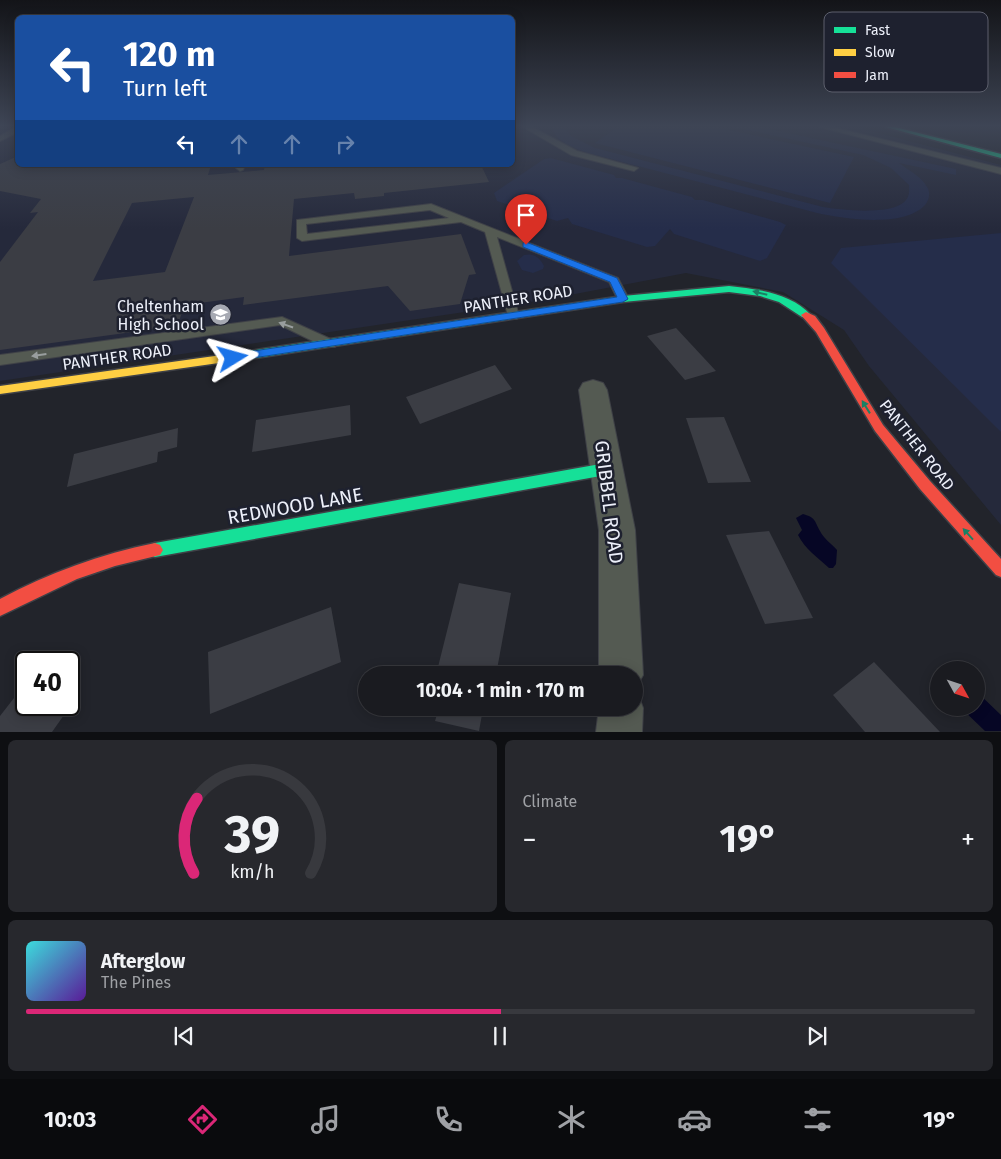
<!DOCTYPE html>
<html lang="en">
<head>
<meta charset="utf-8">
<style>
	:root { --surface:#1a1b20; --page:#27282d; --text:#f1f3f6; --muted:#9fa1a5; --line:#38393e; --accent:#db2777 }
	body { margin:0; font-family:"Fira Sans",sans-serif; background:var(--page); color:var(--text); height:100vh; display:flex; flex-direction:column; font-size:19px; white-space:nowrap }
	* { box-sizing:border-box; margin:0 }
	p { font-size:16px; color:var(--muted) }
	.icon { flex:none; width:28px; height:28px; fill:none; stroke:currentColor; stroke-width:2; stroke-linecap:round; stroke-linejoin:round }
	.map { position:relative; height:732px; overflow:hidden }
	.panel { display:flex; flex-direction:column; gap:8px; padding:8px; background:#0e0f12; flex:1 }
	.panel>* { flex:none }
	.banner { position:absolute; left:15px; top:15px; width:500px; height:152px; border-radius:8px; box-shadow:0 2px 12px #0003,0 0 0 1px var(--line); background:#1a4fa0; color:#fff; overflow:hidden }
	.needle { width:32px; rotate:130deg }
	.controls { position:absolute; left:930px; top:661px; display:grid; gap:10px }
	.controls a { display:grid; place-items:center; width:55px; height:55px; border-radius:50%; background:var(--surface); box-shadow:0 2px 12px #0003,0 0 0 1px var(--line); font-size:25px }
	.speed { position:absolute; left:15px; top:651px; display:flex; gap:10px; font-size:25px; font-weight:700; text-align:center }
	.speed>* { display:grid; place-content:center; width:65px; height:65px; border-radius:50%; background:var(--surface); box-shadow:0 2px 12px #0003,0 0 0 1px var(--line); line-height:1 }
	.speed .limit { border:2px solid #111; border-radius:8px; background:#fff; color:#111 }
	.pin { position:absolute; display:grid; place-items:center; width:42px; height:42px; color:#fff; margin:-51px -21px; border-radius:50% 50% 50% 0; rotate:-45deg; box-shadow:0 0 5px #0007 }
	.pin .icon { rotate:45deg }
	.me { position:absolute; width:55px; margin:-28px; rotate:82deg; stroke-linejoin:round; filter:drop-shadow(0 0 4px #0008) }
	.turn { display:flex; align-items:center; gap:18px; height:105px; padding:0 25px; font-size:22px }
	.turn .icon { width:65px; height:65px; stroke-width:2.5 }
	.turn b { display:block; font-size:35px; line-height:42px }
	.lanes { display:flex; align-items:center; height:48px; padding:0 25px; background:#0003; justify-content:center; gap:25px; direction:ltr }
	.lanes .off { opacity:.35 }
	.big { font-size:38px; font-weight:700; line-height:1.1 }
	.panel .tile { flex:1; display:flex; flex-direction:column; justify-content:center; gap:8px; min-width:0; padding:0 18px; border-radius:8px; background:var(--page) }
	.panel .dial { align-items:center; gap:0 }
	.dial svg { height:130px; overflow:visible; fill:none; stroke:var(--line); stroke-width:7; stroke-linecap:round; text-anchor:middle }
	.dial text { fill:var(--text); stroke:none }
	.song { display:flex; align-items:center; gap:15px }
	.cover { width:60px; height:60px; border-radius:8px; background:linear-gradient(135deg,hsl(180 70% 55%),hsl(270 70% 35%)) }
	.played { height:5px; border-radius:2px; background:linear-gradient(90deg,var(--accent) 50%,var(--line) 50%) }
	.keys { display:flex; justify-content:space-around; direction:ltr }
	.heat { display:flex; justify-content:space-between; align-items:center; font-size:28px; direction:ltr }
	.panel .tiles { flex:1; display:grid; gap:8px; grid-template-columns:1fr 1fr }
	.tile:last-child { grid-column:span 2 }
	.trip { position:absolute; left:358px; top:666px; width:285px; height:50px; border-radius:25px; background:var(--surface); box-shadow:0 2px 12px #0003,0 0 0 1px var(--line); font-weight:700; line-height:50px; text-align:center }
	.dock { display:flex; height:80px; justify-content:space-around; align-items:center; background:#0a0b0d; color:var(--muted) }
	.dock .icon { width:35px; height:35px }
	.dock .selected { color:var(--accent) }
	.dock b { font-size:22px; color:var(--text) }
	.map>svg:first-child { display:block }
	.built { fill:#25293b }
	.green { fill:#252d4a }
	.water { fill:#060625 }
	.building { fill:#3b3d44; fill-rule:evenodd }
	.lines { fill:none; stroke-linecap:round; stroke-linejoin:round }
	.lane-casing { stroke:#3f4147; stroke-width:2 }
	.street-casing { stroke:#3f4147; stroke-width:2 }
	.fast-casing { stroke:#3f4147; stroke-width:3 }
	.slow-casing { stroke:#3f4147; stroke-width:3 }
	.jam-casing { stroke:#3f4147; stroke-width:3 }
	.lane { fill:#545a52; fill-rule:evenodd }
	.street { fill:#545a52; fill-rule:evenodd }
	.fast { fill:#16e098; fill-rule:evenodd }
	.slow { fill:#ffcf43; fill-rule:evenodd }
	.jam { fill:#f24e42; fill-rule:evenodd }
	.oneway { fill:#1a8064 }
	.oneway2 { fill:#999e9e }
	.route { fill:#1a73e8; stroke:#114b97 }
	.labels { text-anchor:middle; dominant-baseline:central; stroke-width:5; stroke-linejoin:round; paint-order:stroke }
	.street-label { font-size:16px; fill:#edf0fa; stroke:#1e212f }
	.poi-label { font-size:16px; fill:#edf0fa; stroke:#1e212f; text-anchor:end }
	.near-street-label { font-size:19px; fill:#edf0fa; stroke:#1e212f }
	.key { fill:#1e212f; stroke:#5c5f6c; stroke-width:1 }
	.key-label { font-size:14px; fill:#edf0fa }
</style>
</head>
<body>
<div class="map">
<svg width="1001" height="732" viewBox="0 0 1001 732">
	<rect width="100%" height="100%" fill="#22242b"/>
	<path class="built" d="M0,127H17L18,165H512L513,127H855L1001,165V525L869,366L844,330L783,292L686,273L538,301L0,381Z"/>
	<g class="green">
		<path d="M552,127H565L571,136L595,148L823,207C841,210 894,216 906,200C910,195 909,190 909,185L891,168L863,155L734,127H760L956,169V175L899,163C908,170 921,176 927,187C931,193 929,200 925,205C904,228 844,219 817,213L588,153C574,148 556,142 552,127Z"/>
		<path d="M618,127H715L854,157L830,203L595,143Z"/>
		<path d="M551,158L614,175L616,178H622L692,197L695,200H703L780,222L786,225L767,258L760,261L674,234L670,229L655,246L647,247L572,224L568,218L557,221L497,201L494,193L544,159Z"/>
		<path d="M1001,233V432L831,263L841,248Z"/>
		<path d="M524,255C534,253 539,257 544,266L543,269L533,273L522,270L517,261Z"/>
	</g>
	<g class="water">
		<path d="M803,514C816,518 814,520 820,531C823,538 832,544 837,550L836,564L833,568H829C818,558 805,549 798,535L802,530L796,518Z"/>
		<path d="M976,691L1001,715V731H985L961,708H976Z"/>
	</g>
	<g class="building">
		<path d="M18,156V165H211L208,175L264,170L265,165H481L489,182L384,193V196L355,199L354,193L294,199L289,256L461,234L476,274L469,275L460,304L410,311L388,286L243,305L244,297L185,305L177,326L0,350V262L38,212L30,213L41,199L0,191V164ZM194,197L165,272L93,281L132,203Z"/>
		<path d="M676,328L716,371L685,380L647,336Z"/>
		<path d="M495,365L512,389L420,424L406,397Z"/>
		<path d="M350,405L351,435L252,452L256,420Z"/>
		<path d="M724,417L751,482L708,483L686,418Z"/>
		<path d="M178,428L177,447L158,452L157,462L67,487L74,454Z"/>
		<path d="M769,531L813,618L765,624L726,535Z"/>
		<path d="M459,583L511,593L496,675H436Z"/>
		<path d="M331,607L341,662L210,714L208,652Z"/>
		<path d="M874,662L940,732H865L833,695Z"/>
		<path d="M14,698L26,702V705H35L64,715L52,732H0V716Z"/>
		<path d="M439,708H490V710L483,709L479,731L435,721Z"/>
	</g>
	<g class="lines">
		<defs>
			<g id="lane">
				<path d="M15,127H18V132L0,141V136Z"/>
				<path d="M523,127H532L577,151L638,168L634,171L571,155Z"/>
				<path d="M820,127H832L1001,168V174Z"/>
				<path d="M237,165H245L243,170L240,171L236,168Z"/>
				<path d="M431,204L618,278L629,299L627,302H619L609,282L497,237L519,316L517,319H509L485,232L461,222L302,241L297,238V220ZM430,210L449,218L307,234L306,224Z"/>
				<path d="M282,317L335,341L337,344L335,347H325L280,325L0,365V355Z"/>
			</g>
			<path id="street" d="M593,380L603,383L607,390L635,530L643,675L634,691L637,692L643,708L642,732H596L599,708H634V675H599V530L579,390L583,383Z"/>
			<g id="fast">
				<path d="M886,127H895L1001,154V158Z"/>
				<path d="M729,286C757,289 791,293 811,315L806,318L802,317L779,302L760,296L729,292L623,302L229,362L223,358L229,354L623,296Z"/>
				<path d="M606,463L611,465L613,469L611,473L606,475L155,557L150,555L147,550L150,545L155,543Z"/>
			</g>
			<path id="slow" d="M229,354L235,358L233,361L0,394V386Z"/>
			<g id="jam">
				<path d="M806,312L815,316L824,328L883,425L930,481L1001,559V577L996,575L920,489L875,431L816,332L801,315Z"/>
				<path d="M155,543L160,545L163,550L160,555L115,566L77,579L0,616V599C49,573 100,554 155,543Z"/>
			</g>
		</defs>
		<use href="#lane" class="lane-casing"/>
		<use href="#street" class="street-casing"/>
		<use href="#fast" class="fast-casing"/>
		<use href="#slow" class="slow-casing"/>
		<use href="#jam" class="jam-casing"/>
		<use href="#lane" class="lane"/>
		<use href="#street" class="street"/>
		<use href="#fast" class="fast"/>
		<use href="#slow" class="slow"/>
		<use href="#jam" class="jam"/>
	</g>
	<defs><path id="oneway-solid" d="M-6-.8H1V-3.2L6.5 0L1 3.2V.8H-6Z" transform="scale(1.25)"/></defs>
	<g class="oneway">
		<use href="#oneway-solid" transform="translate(760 293) rotate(-166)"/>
		<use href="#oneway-solid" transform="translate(866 407) rotate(-122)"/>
		<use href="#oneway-solid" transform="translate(968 534) rotate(-132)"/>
	</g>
	<g class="oneway2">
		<use href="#oneway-solid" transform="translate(286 325) rotate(-161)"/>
		<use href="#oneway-solid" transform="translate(39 355) rotate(172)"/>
	</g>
	<linearGradient id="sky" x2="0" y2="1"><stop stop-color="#131418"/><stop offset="0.55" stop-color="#3e4555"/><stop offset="1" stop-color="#3e4555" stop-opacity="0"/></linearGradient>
	<rect width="1001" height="229" fill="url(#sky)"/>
	<path class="route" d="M526,242L617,278L628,299L623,302L233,361L228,358L233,354L617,297L610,282L523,247V243Z"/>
	<defs>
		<symbol id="school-disc" viewBox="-11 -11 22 22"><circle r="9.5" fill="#a6a9b2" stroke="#1e212f"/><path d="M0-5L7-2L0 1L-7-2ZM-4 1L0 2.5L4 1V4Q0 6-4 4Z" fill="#fff"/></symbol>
	</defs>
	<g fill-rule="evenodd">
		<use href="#school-disc" x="208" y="302" width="25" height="25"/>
	</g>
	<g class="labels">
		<g class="street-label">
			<text transform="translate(518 299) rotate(-9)">PANTHER ROAD</text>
			<text transform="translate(117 357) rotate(-8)">PANTHER ROAD</text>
			<text transform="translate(917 445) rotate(52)">PANTHER ROAD</text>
		</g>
		<g class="poi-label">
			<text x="204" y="306">Cheltenham<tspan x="204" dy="18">High School</tspan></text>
		</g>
		<g class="near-street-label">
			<text transform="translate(609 502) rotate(83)">GRIBBEL ROAD</text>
			<text transform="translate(295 506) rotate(-10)">REDWOOD LANE</text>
		</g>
	</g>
	<rect x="824" y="12" width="164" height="80" rx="8" class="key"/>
	<rect x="834" y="27" width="22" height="6" fill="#16e098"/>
	<rect x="834" y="49" width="22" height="7" fill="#ffcf43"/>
	<rect x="834" y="72" width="22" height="6" fill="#f24e42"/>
	<g class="key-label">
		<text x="865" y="35">Fast</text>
		<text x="865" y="57">Slow</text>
		<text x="865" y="80">Jam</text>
	</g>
</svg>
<div class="controls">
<a><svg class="needle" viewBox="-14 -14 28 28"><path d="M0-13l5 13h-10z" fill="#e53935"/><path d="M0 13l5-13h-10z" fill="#9fa1a5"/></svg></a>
</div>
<div class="speed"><div class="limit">40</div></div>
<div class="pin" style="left:526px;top:245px;background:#d93025"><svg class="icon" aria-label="arrive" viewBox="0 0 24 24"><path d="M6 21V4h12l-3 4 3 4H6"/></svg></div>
<svg class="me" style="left:233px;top:358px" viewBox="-20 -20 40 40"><path d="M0-17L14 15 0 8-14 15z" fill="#1a73e8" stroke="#fff" stroke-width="4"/></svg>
<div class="trip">10:04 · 1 min · 170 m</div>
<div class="banner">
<div class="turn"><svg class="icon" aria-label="left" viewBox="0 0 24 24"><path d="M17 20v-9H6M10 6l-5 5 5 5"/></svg><div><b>120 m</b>Turn left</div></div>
<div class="lanes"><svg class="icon" aria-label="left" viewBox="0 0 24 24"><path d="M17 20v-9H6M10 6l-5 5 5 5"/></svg><svg class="icon off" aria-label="ahead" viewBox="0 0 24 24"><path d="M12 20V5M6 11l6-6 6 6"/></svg><svg class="icon off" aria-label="ahead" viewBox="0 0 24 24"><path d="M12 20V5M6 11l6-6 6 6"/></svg><svg class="icon off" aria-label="right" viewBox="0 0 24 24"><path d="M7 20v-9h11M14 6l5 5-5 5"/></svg></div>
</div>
</div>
<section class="panel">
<div class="tiles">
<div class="tile dial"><svg viewBox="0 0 100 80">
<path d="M14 69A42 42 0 1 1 86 69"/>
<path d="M14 69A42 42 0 0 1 16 23" stroke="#db2777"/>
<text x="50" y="56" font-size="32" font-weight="700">39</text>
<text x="50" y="72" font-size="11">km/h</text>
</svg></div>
<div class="tile"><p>Climate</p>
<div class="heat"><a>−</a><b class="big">19°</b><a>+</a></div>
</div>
<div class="tile">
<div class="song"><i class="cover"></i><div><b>Afterglow</b><p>The Pines</p></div></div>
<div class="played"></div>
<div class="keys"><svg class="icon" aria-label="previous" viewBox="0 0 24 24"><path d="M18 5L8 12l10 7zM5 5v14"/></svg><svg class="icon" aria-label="pause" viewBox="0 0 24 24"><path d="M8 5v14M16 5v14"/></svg><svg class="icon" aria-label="next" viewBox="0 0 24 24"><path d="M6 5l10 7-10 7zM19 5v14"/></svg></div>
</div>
</div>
</section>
<nav class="dock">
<b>10:03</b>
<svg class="icon selected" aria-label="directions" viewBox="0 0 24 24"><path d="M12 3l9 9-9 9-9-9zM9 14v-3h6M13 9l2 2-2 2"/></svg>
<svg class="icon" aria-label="music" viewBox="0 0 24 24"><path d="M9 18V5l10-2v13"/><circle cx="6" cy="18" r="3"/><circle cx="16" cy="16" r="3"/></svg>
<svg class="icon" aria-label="phone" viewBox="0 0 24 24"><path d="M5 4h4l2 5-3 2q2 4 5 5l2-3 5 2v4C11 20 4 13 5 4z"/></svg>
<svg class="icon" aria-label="climate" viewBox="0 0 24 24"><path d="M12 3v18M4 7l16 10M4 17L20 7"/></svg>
<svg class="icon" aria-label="car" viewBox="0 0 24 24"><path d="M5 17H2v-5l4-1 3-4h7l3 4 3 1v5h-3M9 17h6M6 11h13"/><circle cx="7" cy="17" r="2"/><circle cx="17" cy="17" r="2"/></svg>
<svg class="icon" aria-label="filters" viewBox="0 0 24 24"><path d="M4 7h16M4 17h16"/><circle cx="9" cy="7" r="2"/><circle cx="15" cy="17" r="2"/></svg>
<b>19°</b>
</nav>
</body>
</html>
